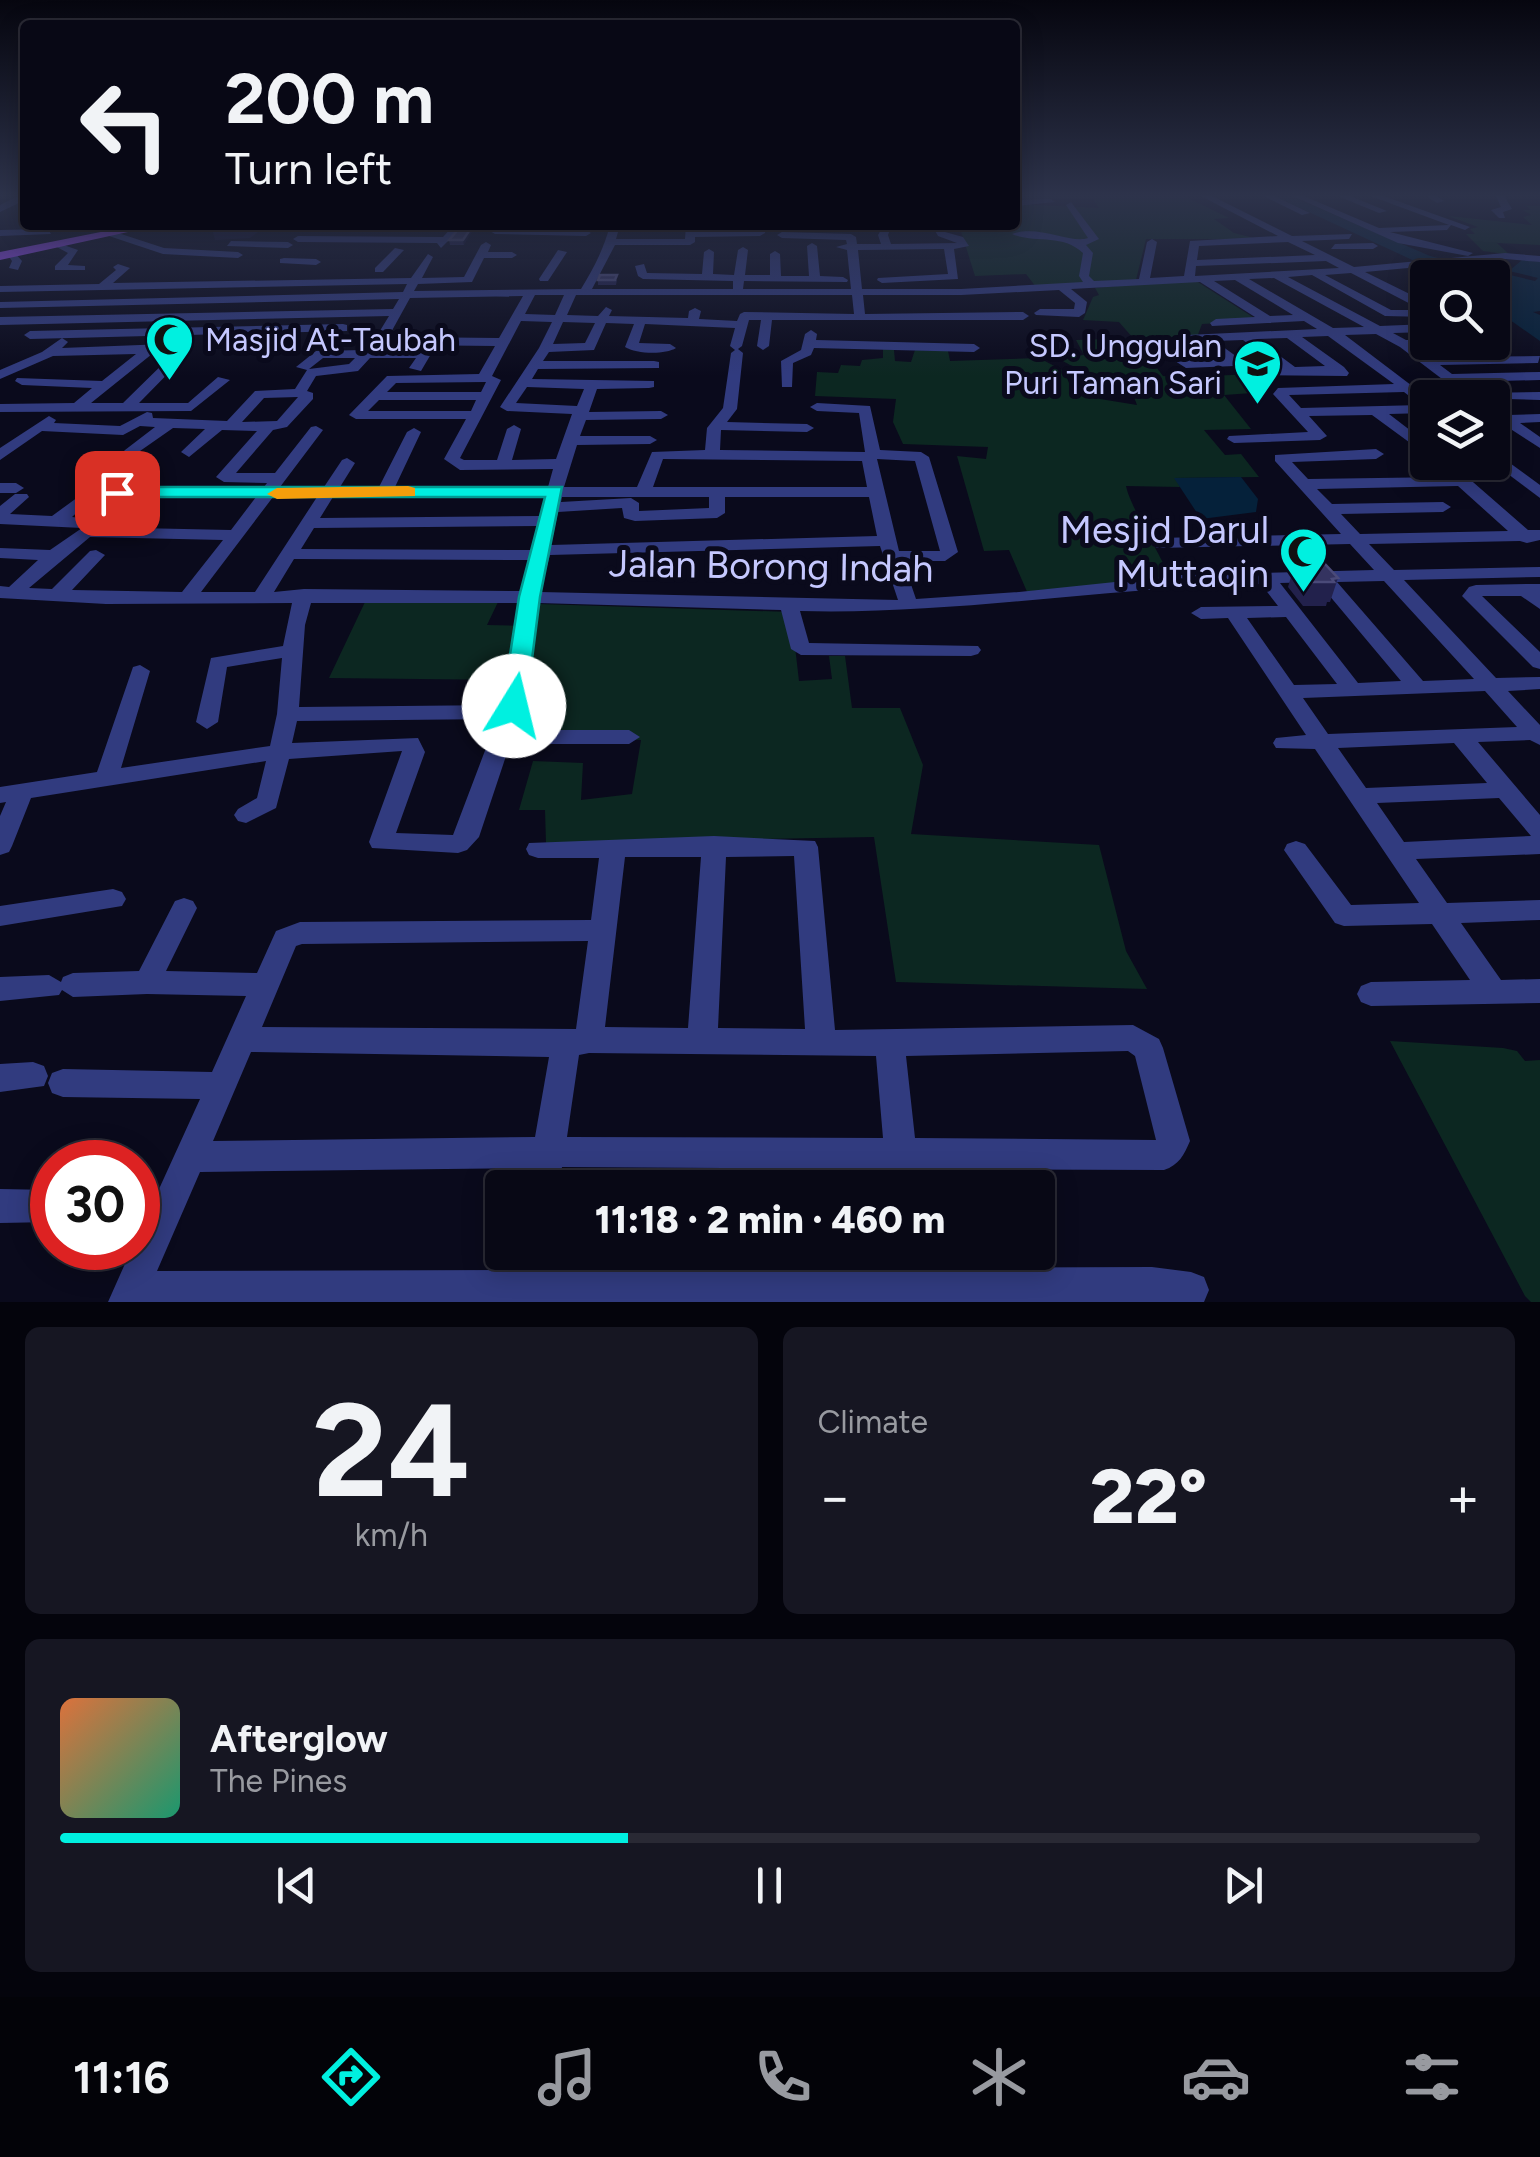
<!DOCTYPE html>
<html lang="en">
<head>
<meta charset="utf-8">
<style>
	:root { --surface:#080815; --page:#161622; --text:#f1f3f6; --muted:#989aa0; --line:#292934; --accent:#00f0e0 }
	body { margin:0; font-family:Figtree,sans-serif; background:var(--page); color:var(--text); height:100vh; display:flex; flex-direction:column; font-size:38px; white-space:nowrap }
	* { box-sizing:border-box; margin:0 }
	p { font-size:32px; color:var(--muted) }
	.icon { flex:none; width:55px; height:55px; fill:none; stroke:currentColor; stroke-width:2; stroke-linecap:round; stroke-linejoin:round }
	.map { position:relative; height:1302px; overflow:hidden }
	.details { display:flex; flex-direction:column; gap:25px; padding:25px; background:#04040c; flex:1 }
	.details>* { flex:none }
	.top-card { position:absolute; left:20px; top:20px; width:1000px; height:210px; border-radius:10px; box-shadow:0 5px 25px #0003,0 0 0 2px var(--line); background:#080815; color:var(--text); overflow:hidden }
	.tools { position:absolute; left:1410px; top:260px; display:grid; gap:20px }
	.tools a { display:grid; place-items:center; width:100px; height:100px; border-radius:10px; background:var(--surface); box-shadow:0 5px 25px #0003,0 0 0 2px var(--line); font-size:50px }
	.speed { position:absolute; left:30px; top:1140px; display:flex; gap:20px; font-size:50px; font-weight:700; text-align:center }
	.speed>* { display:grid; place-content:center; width:130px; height:130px; border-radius:50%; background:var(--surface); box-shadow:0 5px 25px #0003,0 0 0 2px var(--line); line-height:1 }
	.speed .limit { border:15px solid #d22; background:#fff; color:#111 }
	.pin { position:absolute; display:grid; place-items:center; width:85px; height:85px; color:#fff; margin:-42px; border-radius:20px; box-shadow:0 5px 15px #0006 }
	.me { position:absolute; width:110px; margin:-55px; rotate:9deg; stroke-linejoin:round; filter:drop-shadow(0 0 8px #0008) }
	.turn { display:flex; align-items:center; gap:35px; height:210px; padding:0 40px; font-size:45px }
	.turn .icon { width:130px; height:130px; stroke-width:2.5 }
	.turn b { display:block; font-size:70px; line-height:85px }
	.big { font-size:75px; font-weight:800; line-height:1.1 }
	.details .tile { flex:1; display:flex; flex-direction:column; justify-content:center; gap:15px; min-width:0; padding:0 35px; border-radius:15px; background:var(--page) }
	.details .dial { align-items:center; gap:0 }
	.dial b { font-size:130px; line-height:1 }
	.song { display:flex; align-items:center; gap:30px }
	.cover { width:120px; height:120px; border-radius:15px; background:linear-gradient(135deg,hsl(20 70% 55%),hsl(160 70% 35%)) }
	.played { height:10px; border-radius:5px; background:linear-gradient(90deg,var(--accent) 40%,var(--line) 40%) }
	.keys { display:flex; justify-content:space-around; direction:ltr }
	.heat { display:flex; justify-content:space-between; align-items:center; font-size:55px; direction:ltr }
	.details .tiles { flex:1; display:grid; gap:25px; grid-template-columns:1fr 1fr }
	.tile:last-child { grid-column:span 2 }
	.trip { position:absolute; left:485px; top:1170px; width:570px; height:100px; border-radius:10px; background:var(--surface); box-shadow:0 5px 25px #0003,0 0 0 2px var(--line); font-weight:800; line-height:100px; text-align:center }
	.tab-bar { display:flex; height:160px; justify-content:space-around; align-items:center; background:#030308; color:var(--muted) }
	.tab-bar .icon { width:70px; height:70px }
	.tab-bar .selected { color:var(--accent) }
	.tab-bar b { font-size:45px; color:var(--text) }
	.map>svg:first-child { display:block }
	.green { fill:#0c2721 }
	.water { fill:#05213a }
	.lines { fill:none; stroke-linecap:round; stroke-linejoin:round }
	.minor { fill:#313b7f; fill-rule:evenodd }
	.major { fill:#9e4cff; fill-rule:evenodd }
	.wall { fill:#22214c }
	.shaded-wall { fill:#111031 }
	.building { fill:#343360; stroke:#4a4a79; stroke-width:2.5 }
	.route { fill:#00f0e0; stroke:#009c92; stroke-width:2.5 }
	.slow { fill:#f59e0b }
	.labels { text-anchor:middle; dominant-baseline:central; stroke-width:10; stroke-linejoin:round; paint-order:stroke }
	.far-poi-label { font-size:32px; fill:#c5c8ff; stroke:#0a0a1c; text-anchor:start }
	.poi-label { font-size:38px; fill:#c5c8ff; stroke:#0a0a1c; text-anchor:end }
	.street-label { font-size:38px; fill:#c5c8ff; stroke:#0a0a1c }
</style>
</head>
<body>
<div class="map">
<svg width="1540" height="1302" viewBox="0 0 1540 1302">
	<rect width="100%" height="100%" fill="#0a0a1c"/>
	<g class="green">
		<path d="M1015,194H1180L1229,218L1214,219L1234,233L1258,239H1146L1136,280L1036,287L1026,274L975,276L959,225H1015V204L1099,208L1093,199H1015Z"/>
		<path d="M1526,206H1540V245L1497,243L1510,255L1483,251L1466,234H1475L1470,229L1478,227L1448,216L1532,225L1523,217L1531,215L1523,210H1531Z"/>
		<path d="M1193,279L1259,321L1202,324L1197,337L1135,339L1163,376L1174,377L1171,369H1184L1194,377L1250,374L1266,392L1224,395L1251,429L1204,430L1225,455L1241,454L1259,477L1176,478L1180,487L1126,486C1130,506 1160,554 1170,577L1028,594L1009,550L984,551L957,456L986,459L988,447L903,444L893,422L896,399L815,396L817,372L838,373L841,365L860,366L862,360L883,358V349L894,350L895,361L911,362L915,350L948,351L950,361L1039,358L1064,371L1072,390H1093L1100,399L1137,405C1128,370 1079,377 1058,357L1084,355L1076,340L1133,338L1119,322L1083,320L1093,297L1099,295L1095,288Z"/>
		<path d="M365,602H498L487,625L525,626L516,680L329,678Z"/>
		<path d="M540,604L791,612L799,681L832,679L829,656H845L852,708H900L923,765L911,834L1099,845L1126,951L1147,989L896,982L874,837L546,843L545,810H519L533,761L583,763L581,800L632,794L641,740L508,733Z"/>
		<path d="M1390,1041L1503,1048L1517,1051L1525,1061L1540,1060V1302H1531L1525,1296Z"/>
	</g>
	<g class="water">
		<path d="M1270,194H1286L1430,256L1535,281L1538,278L1509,271L1522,260L1540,262V311L1533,312L1540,315V341L1493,308L1492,278L1449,277Z"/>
		<path d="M1241,477L1258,499L1256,512L1201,519L1174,478Z"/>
	</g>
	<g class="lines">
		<g class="minor">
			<path d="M22,194H25V200L0,212V205Z"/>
			<path d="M1197,194H1208L1292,236L1352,234L1349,239L1302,241L1354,267L1505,253L1540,256V262L1505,259L1365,272L1428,303V317L1385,316L1312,275L1288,277L1380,326L1428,324V332L1393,333L1406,340H1428V342H1492V339H1511V345L1507,346L1417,347L1430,357L1540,356L1538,363L1440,365L1452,374L1540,372V380L1463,382L1478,393L1540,392V400L1467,398L1400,347L1376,334L1345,335L1428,398V413L1389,414L1428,444V456L1372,415L1309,416L1327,436L1320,440L1234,443L1227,439L1229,436L1308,432L1273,394L1278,388L1394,384L1328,336L1302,337L1344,367L1349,373L1347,376L1248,375L1234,366L1186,368L1164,354V348H1172L1189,360L1224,359L1201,341H1187V335L1317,329L1304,321L1212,326L1210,323L1216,319L1255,317L1200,282L1071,289L1087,302L1085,313L1079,317L1036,315L1034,313L1040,309H1074L1075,303L1059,290L961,295H863L865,314L1023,312L1029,316L1023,320H772L769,346L763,350L757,346L761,320H749L742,346L738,349L743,353L737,409L727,422L807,424L814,428L807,432L721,430L720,450L865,452L859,413L817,411L810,407L817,403L870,406L880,450L921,452L929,457L958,552L945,561H903L916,599L1019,592L1182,575L1374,570L1350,544L1157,548L1148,543L1157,538L1341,534L1275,461V455L1376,449L1384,454L1376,459L1292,462L1308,479L1447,477L1433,462H1450L1528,530H1540V540L1527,543L1520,541L1369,544L1394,570L1540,567V577L1404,580L1496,678L1540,677V689L1508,691L1540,725V745L1530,740L1478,742L1540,815V854L1416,859L1447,903L1540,900V920L1461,923L1501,980L1540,979V1003L1371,1006L1361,1002L1357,994L1361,986L1371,982L1470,980L1432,924L1344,926L1335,923L1284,850L1287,844L1296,841L1305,844L1351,905L1419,903L1315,749L1276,748L1273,743L1276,738L1306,735L1228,618L1201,619L1191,613L1201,607L1278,606L1261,584C1107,587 955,615 800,611L809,643L978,646L981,650L978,654L971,656L801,655L791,649L781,610L538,603L529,692L515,730H629L640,737L629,744H510L479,837L467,850L458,853L372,848L369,842L402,751L289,759L276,808L246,823L238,821L234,815L238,809L257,798L266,761L31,798L12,846L9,852L0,855V816L6,802L0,803V787L97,772L133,667L140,665L150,671L121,768L270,746L277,714L282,658L227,667L218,722L207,729L196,722L211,658L283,646L292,603L106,604L0,598V586L9,587L38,560L0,558V548L50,550L82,528L0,524V506L15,494H27L29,497L10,514L52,516L89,489L97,494L72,517L92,519L94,523L90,527L231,530L256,497H114L106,492C112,484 116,478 127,481V487H264L267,483L224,482L216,477L257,431L222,430L189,457L181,452L205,429L173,428L130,458L122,453L125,450L155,427L140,426L123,435L42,431L0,460V448L49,416L56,420L54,423L120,426L147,412L152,413L153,418L227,421L255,391L295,389L307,370L296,367L316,351L363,350L378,334L389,316L0,325V317L393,309L399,299L0,308V302L403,292L407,284L0,292V286L99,284L116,270L113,267L118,264L130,268L113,283L411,278L428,254L433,257L422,278L464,277L481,245L486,242L491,245L488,252H512L517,255L512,258H484L472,282L418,284L414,291L581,289C595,266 604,248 610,225H620L616,239H685L686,225H696L695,231L755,230V225H765V233L760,236L695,237V242L690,245H615L592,289H733V281L643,279L638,276L635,266L644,264L647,273L702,274L704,252L709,249L714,252L713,274L734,275L738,250L743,247L748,250L745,275H770V254L775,251L780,254L781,276H809L807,246L812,243L817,246L820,276L843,277L848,280L847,282L744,281L743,289H851L847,250L836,247L847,244L846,240L782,238L777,235L782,232L851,234L856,237L857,244H881L878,235L881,230L872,229V225L891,226L888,235L891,244L957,243L938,236L932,225H942L945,232L963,237L969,246L954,249L958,279L882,283L877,280L878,278L948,274L944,249L858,250L862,289H961L1083,282L1079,276L1083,253C1062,233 1036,244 1012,234C1038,224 1071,244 1088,238L1066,205L1071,202L1099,239L1086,245L1093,253L1089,276L1094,281L1139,279L1147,242L1152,239L1157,242L1150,278L1184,276L1190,241L1278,236ZM1288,242L1315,255L1197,260L1199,246ZM1326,261L1339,268L1195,276L1196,266ZM1351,273L1422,310H1391L1325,275ZM1274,278L1364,327L1333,328L1249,279ZM1235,280L1293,315L1270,316L1214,281ZM535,295H564L555,315L525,314ZM576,295H852L854,314L744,312L740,314L737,321L699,319L701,311L695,308L689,311L688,318L609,316L612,310L606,307L598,316L567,315ZM523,296L499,338L404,337L398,341L404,345L495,346L479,374L387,376L349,415L356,419H466L444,459L460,470L553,469L548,487H395L421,432L414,428L407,432L379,487H340L355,463L347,458L342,460L324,487H280L323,430L316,426L311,427L275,473H236L273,430L287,427L313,399V393L307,391L316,376L358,371L370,358H416L409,368L421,371L431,354L429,351L377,350L389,336L410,298ZM521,321L552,322L539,348L500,407L507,411L572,414L556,459L512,460L521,429L514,425L507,429L497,460H464L460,458L501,380L492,376ZM563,322L595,323L585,343L553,344ZM606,323L634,324L625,347C636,354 665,355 676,348L670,344L639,343L645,324L735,328L730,346L735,350L731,353L723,408L707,428L705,450L652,452L637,487H564L577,445L650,444L657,440L650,436H580L586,420L661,419L668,415L661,411L589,412L597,389L649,388L654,387V381L532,379L538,369L659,368V362L654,361H543L549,352L594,350ZM1287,338L1325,366L1295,367L1257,339ZM1243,340L1279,367H1251L1215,341ZM323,358H355L349,364L309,369ZM486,382L481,392H387L396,383ZM527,387L584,389L577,406L516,403ZM1404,392L1421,405L1301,408L1289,395ZM298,397L277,421L242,422L264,398ZM379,400H476L471,411H368ZM663,459L862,461L867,487H653ZM877,459L915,461L940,551H899ZM1458,486L1508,531L1360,534L1341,514L1443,512L1451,507L1443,502L1332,504L1317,489ZM273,497H317L255,592H201ZM333,497H546L541,516L320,518ZM562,497H709V508L639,511V503L631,498L561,502ZM725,497H869L877,536L551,545L558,512L622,508L624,518L635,521L717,518L725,513ZM538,526L532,550L301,549L314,528ZM90,537L223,540L182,592L72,590L105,555L96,550L90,551L52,589L29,588ZM880,546L898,600L540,592L550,555ZM294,559L529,560L521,591L304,589L274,592ZM1384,581L1474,679L1423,681L1337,582ZM1318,582L1401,681L1358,683L1280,583ZM311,603H519L507,692L502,705L299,707L305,625ZM1286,617L1337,684L1294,685L1247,618ZM1485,691L1517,727L1328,734L1303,698ZM497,719L453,835L396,833L425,752L418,738L292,743L297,721ZM1454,743L1487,783L1366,788L1338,748ZM1499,798L1531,836L1404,842L1377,803Z"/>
			<path d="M1259,194H1270L1310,213L1302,215Z"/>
			<path d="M1288,194H1299L1379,228L1449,225L1365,194H1378L1470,227L1465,230L1451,225L1447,230L1390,232L1473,253L1468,256L1398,243Z"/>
			<path d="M1333,194H1345L1387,211L1379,213Z"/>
			<path d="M1423,194H1434L1444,201L1437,203Z"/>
			<path d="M1495,194H1503L1512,209L1503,212L1505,218H1499L1491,210L1501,207Z"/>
			<path d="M1015,200L1051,199L1055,202L1015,206Z"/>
			<path d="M454,225L463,226L441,248L437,243L298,242L293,239L298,236L443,237Z"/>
			<path d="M491,225H501L500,228L586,230L591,233L586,236L495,234L490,231Z"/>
			<path d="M48,229L51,234L0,236V230Z"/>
			<path d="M112,231L164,248L238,252L243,255L238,258L163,254L109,236Z"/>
			<path d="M231,241L288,242L293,245L288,248L227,246Z"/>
			<path d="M55,242L78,250L68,265L85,266V270H55V266L68,253L55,246Z"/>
			<path d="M1335,244L1373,243L1378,246L1373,249H1331Z"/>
			<path d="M395,248L404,250L383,272H375V268Z"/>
			<path d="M558,250L567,252L548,281H540L539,279Z"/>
			<path d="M6,252H14L22,261L18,270L9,268L12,261Z"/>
			<path d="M284,258L316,259L321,262L316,265L280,263V259Z"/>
			<path d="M343,324L347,325V331L30,339L24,335L30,331Z"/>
			<path d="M811,330L817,334L816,340L974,344L980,348L974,352L814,348L811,355L793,363L792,387H782L781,361L801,350L805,334Z"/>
			<path d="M62,338L68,342L62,348L192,343V349L139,403H188L218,377L230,380L191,411L0,412V404L74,403L92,388L22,385L15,381L17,378L102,381L136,354L53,356L0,379V370L42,352ZM174,353L123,403H91L152,354Z"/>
			<path d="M1492,406L1508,415L1540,414V422L1520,423L1540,437V448L1492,417Z"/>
			<path d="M1492,450L1540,485V498L1492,462Z"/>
			<path d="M0,483H16L24,488L16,493H0Z"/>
			<path d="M1526,584H1540V609L1521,596H1482L1540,652V669L1533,667L1462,596L1469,587L1476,585Z"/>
			<path d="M714,836L815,841L818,847L835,1030L1133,1025L1159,1039L1163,1048L1190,1141C1184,1155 1179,1165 1164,1170L919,1169L921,1188H887L886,1169L562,1167L559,1188H525L529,1168L200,1172L157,1271L512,1270L515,1252H549L547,1270L892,1268V1252H926L928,1268L1152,1267L1191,1272L1204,1277L1209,1290L1204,1302H108L132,1248H138V1236L144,1223L138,1222V1190L159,1189L200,1099L63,1097L52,1093L48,1083L52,1073L63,1069L212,1072L246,996L147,994L73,997L62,990L59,995L0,1001V977L49,975L61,982L63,977L73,973L139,971L175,901L184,898L193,901L197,908L166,971L257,973L276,931L300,922L591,920L599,858H538L529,855L526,849L529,843ZM794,856L805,1029L718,1028L726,857ZM625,857H701L688,1028L605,1027ZM588,941L576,1029L262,1027L296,946L302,944ZM1128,1051L1135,1056L1156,1140L915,1138L906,1056ZM251,1052L549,1057L535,1137L213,1141ZM589,1053L876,1056L883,1138L567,1137L579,1055Z"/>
			<path d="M113,889L122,892L126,899L122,906L0,926V906Z"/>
			<path d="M33,1062L44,1066L48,1076L44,1086L0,1092V1064Z"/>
			<path d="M0,1189L52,1190V1222L0,1223Z"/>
		</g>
		<path class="major" d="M136,225H160L0,260V252Z"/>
	</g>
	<g class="wall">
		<path d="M462,225L464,245H450L449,240Z"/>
		<path d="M598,280H617L616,285H598Z"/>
		<path d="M1295,563L1338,578L1330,602H1327L1326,606H1303L1288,587Z"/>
	</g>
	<g class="shaded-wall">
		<path d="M211,225H267L250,238L215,240Z"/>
		<path d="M473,225H476L464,245L463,240Z"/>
	</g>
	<g class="building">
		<path d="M462,225H473L463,240H449Z"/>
		<path d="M600,275H617L615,280H598Z"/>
		<path d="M1295,563H1324L1338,578L1332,579L1334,582H1310Z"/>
	</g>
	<linearGradient id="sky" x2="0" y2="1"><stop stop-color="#06060f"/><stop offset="0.52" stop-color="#2d334b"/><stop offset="1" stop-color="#2d334b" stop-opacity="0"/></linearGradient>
	<rect width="1540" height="376" fill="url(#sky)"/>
	<path class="route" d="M117,487H562L540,597L526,706L514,713L502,706L519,597L545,497H110V489Z"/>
	<path class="slow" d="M408,486L415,488V496L277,499L267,494L277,488Z"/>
	<defs>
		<symbol id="mosque-pin" viewBox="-11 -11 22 30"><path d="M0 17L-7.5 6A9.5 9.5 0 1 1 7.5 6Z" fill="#00f0e0" stroke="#0a0a1c"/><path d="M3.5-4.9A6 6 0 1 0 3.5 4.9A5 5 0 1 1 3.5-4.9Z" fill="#111"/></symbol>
		<symbol id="school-pin" viewBox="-11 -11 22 30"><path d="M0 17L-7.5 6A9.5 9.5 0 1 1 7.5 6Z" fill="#00f0e0" stroke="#0a0a1c"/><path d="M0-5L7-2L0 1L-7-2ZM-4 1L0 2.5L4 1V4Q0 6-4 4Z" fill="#111"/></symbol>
	</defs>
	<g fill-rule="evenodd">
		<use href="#mosque-pin" x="142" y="312" width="55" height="75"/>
		<use href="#school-pin" x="1230" y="336" width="55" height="75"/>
		<use href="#mosque-pin" x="1276" y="524" width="55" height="75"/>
	</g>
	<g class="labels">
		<g class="far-poi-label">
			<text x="205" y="340">Masjid At-Taubah</text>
			<text x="1222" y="346" text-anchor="end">SD. Unggulan<tspan x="1222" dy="37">Puri Taman Sari</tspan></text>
		</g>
		<g class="poi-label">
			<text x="1269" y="530">Mesjid Darul<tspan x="1269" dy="44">Muttaqin</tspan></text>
		</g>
		<g class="street-label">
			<text transform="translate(771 566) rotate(1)">Jalan Borong Indah</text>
		</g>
	</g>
</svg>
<div class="tools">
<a><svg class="icon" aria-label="search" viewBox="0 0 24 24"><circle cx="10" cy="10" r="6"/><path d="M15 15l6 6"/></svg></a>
<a><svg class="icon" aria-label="layers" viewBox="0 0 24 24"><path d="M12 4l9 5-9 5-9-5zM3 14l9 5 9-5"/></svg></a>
</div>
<div class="speed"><div class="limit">30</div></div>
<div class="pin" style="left:117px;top:493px;background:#d93025"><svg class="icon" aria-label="arrive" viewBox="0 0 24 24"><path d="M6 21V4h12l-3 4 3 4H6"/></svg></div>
<svg class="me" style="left:514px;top:706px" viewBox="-20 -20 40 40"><circle r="19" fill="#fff"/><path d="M0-13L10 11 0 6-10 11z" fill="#00f0e0"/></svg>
<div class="trip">11:18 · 2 min · 460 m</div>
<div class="top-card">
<div class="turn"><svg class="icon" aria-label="left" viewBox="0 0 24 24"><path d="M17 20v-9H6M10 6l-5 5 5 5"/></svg><div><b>200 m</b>Turn left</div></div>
</div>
</div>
<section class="details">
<div class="tiles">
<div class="tile dial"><b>24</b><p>km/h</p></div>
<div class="tile"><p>Climate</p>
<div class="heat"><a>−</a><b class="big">22°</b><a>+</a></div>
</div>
<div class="tile">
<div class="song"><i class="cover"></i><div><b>Afterglow</b><p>The Pines</p></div></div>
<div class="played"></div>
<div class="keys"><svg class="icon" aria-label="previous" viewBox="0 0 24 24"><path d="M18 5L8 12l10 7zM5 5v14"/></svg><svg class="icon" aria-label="pause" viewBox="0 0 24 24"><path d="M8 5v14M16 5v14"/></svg><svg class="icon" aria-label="next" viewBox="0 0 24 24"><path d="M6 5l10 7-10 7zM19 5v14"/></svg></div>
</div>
</div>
</section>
<nav class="tab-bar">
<b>11:16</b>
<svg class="icon selected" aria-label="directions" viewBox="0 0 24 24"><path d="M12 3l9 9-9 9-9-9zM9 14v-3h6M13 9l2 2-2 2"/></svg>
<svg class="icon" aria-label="music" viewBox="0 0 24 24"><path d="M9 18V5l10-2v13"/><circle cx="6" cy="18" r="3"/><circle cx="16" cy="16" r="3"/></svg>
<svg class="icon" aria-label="phone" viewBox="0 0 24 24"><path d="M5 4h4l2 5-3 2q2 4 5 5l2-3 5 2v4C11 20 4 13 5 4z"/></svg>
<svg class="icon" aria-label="climate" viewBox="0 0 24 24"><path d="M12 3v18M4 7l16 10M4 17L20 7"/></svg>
<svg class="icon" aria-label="car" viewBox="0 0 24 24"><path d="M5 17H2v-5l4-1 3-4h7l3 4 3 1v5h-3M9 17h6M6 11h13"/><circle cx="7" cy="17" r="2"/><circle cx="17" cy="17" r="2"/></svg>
<svg class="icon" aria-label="filters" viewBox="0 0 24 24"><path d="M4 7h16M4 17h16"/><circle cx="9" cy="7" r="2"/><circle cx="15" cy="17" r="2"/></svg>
</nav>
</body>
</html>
